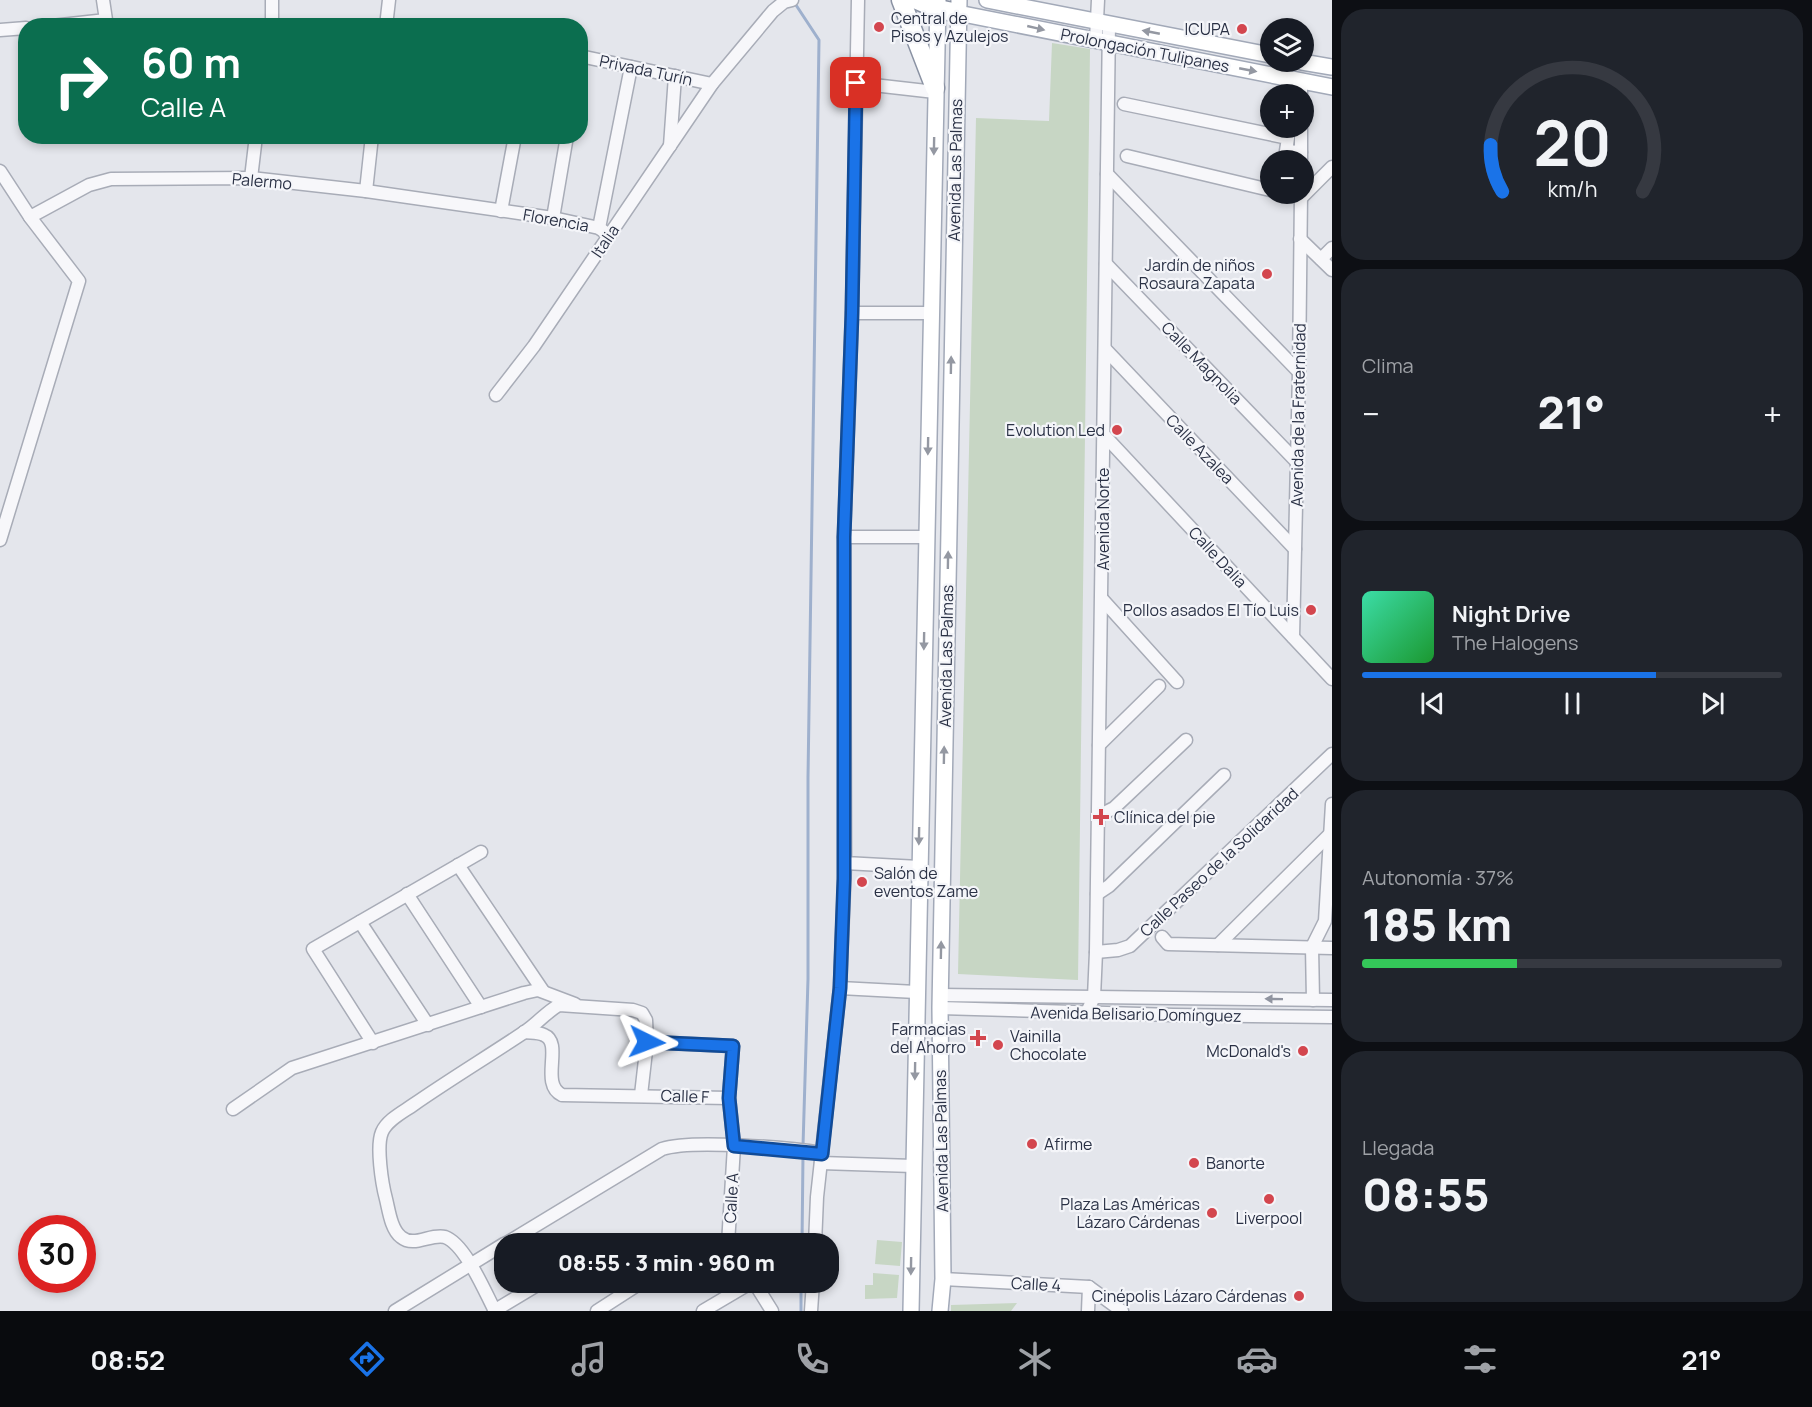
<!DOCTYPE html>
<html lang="es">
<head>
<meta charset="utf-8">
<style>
	:root { --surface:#171b24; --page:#20242c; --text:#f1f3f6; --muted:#9ea1a6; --line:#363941; --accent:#1a73e8 }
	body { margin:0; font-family:Manrope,sans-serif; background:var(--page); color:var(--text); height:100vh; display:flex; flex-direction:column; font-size:22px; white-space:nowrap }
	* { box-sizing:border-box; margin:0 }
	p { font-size:20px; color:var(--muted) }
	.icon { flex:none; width:33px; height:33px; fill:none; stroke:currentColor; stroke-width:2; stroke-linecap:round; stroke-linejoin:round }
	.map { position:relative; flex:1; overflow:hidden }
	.side { display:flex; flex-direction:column; gap:9px; padding:9px; background:#0d0f14; width:480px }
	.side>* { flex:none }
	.hud { position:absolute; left:18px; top:18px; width:570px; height:126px; border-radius:24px; box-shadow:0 3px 9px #0003; background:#0b6e4f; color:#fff; overflow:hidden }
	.tools { position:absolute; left:1260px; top:18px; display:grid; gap:12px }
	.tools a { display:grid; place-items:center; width:54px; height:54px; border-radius:50%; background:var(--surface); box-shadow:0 3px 9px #0003; font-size:30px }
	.speed { position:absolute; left:18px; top:1215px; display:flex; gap:12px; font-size:30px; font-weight:700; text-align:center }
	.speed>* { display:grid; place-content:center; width:78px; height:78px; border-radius:50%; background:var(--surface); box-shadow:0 3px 9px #0003; line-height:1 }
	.speed .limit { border:9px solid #d22; background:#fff; color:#111 }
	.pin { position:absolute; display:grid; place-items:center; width:51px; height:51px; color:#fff; margin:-26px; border-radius:12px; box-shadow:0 3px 9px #0006 }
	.me { position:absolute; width:66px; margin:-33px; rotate:93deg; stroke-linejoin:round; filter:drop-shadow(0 0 4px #0008) }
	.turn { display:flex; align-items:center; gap:21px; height:126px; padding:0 24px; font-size:27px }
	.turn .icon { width:78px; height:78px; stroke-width:2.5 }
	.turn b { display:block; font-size:42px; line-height:51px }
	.big { font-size:45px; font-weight:800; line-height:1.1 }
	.side .card { flex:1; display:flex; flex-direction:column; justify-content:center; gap:9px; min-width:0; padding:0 21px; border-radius:24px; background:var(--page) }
	.side .dial { align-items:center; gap:0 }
	.dial svg { height:156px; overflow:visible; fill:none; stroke:var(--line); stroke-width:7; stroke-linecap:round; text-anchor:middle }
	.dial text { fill:var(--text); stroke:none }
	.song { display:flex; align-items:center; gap:18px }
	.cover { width:72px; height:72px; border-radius:9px; background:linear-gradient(135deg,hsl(160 70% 55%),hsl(130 70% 35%)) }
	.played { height:6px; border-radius:3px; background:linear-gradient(90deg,var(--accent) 70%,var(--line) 70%) }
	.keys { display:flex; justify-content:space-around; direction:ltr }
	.heat { display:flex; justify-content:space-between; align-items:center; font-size:33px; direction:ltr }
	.charge { height:9px; border-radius:4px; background:linear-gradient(90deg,#34c759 37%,var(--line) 0) }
	.trip { position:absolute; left:494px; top:1233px; width:345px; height:60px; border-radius:24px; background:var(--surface); box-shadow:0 3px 9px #0003; font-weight:800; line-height:60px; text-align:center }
	.tabs { display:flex; height:96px; justify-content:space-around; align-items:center; background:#090b0e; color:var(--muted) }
	.tabs .icon { width:42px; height:42px }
	.tabs .current { color:var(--accent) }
	.tabs b { font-size:27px; color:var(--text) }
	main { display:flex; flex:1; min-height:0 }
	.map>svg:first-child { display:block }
	.green { fill:#c7d6c4 }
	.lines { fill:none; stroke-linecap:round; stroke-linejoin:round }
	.stream { stroke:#9eb0cd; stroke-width:3 }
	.minor-casing { stroke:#a8acb7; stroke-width:15 }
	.major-casing { stroke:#a2a9b8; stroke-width:18 }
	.highway-casing { stroke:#8a92a3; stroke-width:21 }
	.minor { stroke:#f7f7fa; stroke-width:12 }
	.major { stroke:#fff; stroke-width:15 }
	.highway { stroke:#fff; stroke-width:18 }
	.oneway { fill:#9498a2 }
	.oneway2 { fill:#9094a0 }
	.route-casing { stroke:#114b97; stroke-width:15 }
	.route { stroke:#1a73e8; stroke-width:10 }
	.poi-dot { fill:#d3464e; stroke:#f4f5f9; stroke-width:2 }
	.labels { text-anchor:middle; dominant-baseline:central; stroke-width:4.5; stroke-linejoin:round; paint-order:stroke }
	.poi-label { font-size:16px; fill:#2a3145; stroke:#f4f5f9; text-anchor:end }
	.street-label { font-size:16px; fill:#2a3145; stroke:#f4f5f9 }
</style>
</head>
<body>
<main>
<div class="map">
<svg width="1332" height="1311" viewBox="0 0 1332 1311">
	<rect width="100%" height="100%" fill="#e4e6ec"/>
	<g class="green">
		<path d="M1052,43L1090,49L1078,980L958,974L976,118L1049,121Z"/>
		<path d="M877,1240L902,1242L900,1266L875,1264Z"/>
		<path d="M873,1273L899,1275L897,1298L865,1299V1285H873Z"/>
		<path d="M1017,1303L1011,1311H951V1305Z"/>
	</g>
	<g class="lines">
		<g class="stream">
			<path d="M794,2L819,40L808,778V979L803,1146"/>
			<path d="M802,1244L803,1155"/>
			<path d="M801,1311V1282"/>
		</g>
		<defs>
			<g id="minor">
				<path d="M272,0V26"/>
				<path d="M858,0L852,313L844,537L845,863L919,867"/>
				<path d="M52,26L106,20L103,0"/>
				<path d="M386,26L389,0"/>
				<path d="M0,30L26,28"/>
				<path d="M1096,40L1098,0"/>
				<path d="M580,56L712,84"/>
				<path d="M856,83L935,92"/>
				<path d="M1301,94V81"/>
				<path d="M1124,104L1288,138L1286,151L1301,152"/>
				<path d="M670,146L675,76"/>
				<path d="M1127,156L1270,190"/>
				<path d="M1301,159V128"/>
				<path d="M0,171L30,217L79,281L0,540"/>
				<path d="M1107,174L1299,372"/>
				<path d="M251,178L256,136"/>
				<path d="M366,191L372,136"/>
				<path d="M1301,198L1332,167"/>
				<path d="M501,211L515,136"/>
				<path d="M30,217L89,185L111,179L251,178L366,191L553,218L599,228L609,235"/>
				<path d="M553,218L567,136"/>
				<path d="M599,228L631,67"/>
				<path d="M1300,239L1332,270"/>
				<path d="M1321,259L1332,248"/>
				<path d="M1106,264L1297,462"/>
				<path d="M852,313H931"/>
				<path d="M1105,349L1295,549"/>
				<path d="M496,395L534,346L712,84L773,11L784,2L792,0"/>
				<path d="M1104,435L1332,679"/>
				<path d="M844,537H926"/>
				<path d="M1102,599L1177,682"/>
				<path d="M1293,637L1299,372L1301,194"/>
				<path d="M1099,745L1159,686"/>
				<path d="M1098,816L1114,808L1186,740"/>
				<path d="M458,865L543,991"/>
				<path d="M407,894L481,1007"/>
				<path d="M1097,894L1109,886L1224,775"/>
				<path d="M360,922L428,1025"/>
				<path d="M1162,937L1168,944L1332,948"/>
				<path d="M1218,945L1329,835"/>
				<path d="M1096,952L1118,950L1130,946L1332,754"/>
				<path d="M840,988L916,992"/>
				<path d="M940,995L1332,1000"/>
				<path d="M1313,1000L1312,947L1325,921L1332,804"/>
				<path d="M940,1008L1173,1015L1332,1017"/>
				<path d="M1087,1012L1094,997L1096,952L1109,24"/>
				<path d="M524,1032C530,1033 538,1032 544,1035C564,1043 539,1084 562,1095L729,1098"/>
				<path d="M373,1043L313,949L481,852"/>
				<path d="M641,1095L647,1042"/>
				<path d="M233,1109L292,1068L524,993L538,990L575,1004"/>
				<path d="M821,1163L913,1166"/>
				<path d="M505,1244L662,1149C691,1139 790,1148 822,1153"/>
				<path d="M815,1244L817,1197L840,988L845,863"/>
				<path d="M943,1279L1089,1287L1122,1311"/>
				<path d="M754,1282L772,1311"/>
				<path d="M395,1311L504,1244"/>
				<path d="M494,1311L542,1282"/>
				<path d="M495,1311C485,1292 465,1244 445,1237C431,1233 414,1248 401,1237C391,1229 389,1211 386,1199C382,1184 376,1146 382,1132C387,1120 403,1112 413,1105C449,1080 487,1057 523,1033C536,1025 546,1012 559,1005L633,1010L642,1013L646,1020L647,1042L733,1046L729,1098L734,1146L728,1244"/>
				<path d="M597,1311L642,1282"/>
				<path d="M703,1311L752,1282"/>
				<path d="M811,1311L813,1282"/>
				<path d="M1088,1311L1089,1287"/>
			</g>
			<g id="major">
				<path d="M987,0L1270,55"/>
				<path d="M958,13L1332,87"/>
				<path d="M1302,62L1332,67"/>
				<path d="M911,1311L938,0"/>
				<path d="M940,1311L943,1279L940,1008L959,0"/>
			</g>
			<g id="highway">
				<path d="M901,0L935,88"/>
				<path d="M917,0L938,9L958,13"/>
			</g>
		</defs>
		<use href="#minor" class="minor-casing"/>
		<use href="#major" class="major-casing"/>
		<use href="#highway" class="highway-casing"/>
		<use href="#minor" class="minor"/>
		<use href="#major" class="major"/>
		<use href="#highway" class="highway"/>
	</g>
	<defs><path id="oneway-solid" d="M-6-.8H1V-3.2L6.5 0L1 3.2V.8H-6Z" transform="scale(1.5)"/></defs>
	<g class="oneway">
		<use href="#oneway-solid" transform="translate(1036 28) rotate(13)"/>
		<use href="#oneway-solid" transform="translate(1151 32) rotate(-169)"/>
		<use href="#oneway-solid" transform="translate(1248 70) rotate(11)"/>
		<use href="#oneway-solid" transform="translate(934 146) rotate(91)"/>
		<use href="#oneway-solid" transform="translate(951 365) rotate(-89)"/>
		<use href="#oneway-solid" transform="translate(928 446) rotate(91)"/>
		<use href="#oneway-solid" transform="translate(948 560) rotate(-89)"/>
		<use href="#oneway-solid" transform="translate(924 641) rotate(91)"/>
		<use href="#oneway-solid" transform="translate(944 755) rotate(-89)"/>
		<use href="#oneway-solid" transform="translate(919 836) rotate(91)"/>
		<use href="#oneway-solid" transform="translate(941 950) rotate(-89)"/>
		<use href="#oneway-solid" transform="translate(915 1071) rotate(91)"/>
		<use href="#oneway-solid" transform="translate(911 1266) rotate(91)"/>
	</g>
	<use class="oneway2" href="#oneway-solid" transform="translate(1274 999) rotate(-179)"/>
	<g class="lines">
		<defs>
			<path id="route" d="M647,1042L733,1046L729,1098L734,1146L822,1154L840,988L844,879V537L852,313L856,83"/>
		</defs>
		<use href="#route" class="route-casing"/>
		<use href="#route" class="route"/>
	</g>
	<g class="poi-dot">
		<circle cx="879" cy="27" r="6"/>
		<circle cx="1242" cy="29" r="6"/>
		<circle cx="1267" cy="274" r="6"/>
		<circle cx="1117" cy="430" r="6"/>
		<circle cx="1311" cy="610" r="6"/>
		<path d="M1098 808h6v6h6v6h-6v6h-6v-6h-6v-6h6z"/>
		<circle cx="862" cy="882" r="6"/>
		<path d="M975 1029h6v6h6v6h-6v6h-6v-6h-6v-6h6z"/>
		<circle cx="998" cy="1045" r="6"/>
		<circle cx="1303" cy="1051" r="6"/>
		<circle cx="1032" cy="1144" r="6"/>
		<circle cx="1194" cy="1163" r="6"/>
		<circle cx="1269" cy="1199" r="6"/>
		<circle cx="1212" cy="1213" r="6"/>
		<circle cx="1299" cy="1296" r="6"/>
	</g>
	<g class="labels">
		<g class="poi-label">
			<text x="891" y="18" text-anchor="start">Central de<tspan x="891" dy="18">Pisos y Azulejos</tspan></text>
			<text x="1230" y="29">ICUPA</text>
			<text x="1255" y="265">Jardín de niños<tspan x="1255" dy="18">Rosaura Zapata</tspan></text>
			<text x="1105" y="430">Evolution Led</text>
			<text x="1299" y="610">Pollos asados El Tío Luis</text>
			<text x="1114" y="817" text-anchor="start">Clínica del pie</text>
			<text x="874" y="873" text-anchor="start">Salón de<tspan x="874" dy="18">eventos Zame</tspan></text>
			<text x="966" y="1029">Farmacias<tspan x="966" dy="18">del Ahorro</tspan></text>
			<text x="1010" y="1036" text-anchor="start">Vainilla<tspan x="1010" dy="18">Chocolate</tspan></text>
			<text x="1291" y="1051">McDonald's</text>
			<text x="1044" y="1144" text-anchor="start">Afirme</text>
			<text x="1206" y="1163" text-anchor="start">Banorte</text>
			<text x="1200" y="1204">Plaza Las Américas<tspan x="1200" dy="18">Lázaro Cárdenas</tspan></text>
			<text x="1269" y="1218" text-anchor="middle">Liverpool</text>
			<text x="1287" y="1296">Cinépolis Lázaro Cárdenas</text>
		</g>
		<g class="street-label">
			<text transform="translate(1145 50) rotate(11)">Prolongación Tulipanes</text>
			<text transform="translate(646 70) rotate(12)">Privada Turín</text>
			<text transform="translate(955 170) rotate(-89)">Avenida Las Palmas</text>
			<text transform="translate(262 181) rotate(5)">Palermo</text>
			<text transform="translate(556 220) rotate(10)">Florencia</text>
			<text transform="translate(605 241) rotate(-56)">Italia</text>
			<text transform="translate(1202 363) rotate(46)">Calle Magnolia</text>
			<text transform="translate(1298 415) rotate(-89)">Avenida de la Fraternidad</text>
			<text transform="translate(1200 449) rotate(46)">Calle Azalea</text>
			<text transform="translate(1103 519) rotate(-90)">Avenida Norte</text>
			<text transform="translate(1218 557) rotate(47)">Calle Dalia</text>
			<text transform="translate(946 656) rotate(-89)">Avenida Las Palmas</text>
			<text transform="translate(1219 862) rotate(-43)">Calle Paseo de la Solidaridad</text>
			<text transform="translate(1136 1014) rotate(1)">Avenida Belisario Domínguez</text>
			<text transform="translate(685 1096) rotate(2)">Calle F</text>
			<text transform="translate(941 1141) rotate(-91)">Avenida Las Palmas</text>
			<text transform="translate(731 1198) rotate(-87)">Calle A</text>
			<text transform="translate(1036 1284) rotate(3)">Calle 4</text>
		</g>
	</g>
</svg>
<div class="tools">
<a><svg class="icon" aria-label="layers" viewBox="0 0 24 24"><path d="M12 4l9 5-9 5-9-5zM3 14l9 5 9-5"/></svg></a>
<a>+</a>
<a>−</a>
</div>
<div class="speed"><div class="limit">30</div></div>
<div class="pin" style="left:856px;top:83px;background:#d93025"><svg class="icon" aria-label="arrive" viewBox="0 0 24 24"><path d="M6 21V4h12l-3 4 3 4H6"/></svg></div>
<svg class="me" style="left:647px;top:1042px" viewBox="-20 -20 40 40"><path d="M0-17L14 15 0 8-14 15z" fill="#1a73e8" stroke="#fff" stroke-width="4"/></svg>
<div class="trip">08:55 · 3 min · 960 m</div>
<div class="hud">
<div class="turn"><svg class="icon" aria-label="right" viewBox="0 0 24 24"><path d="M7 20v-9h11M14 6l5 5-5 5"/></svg><div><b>60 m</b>Calle A</div></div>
</div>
</div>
<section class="side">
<div class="card dial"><svg viewBox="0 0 100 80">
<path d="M14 69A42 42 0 1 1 86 69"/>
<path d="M14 69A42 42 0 0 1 8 45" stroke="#1a73e8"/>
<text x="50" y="56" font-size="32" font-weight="700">20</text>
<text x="50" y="72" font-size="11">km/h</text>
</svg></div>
<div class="card"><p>Clima</p>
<div class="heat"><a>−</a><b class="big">21°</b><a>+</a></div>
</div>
<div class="card">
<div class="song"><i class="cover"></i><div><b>Night Drive</b><p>The Halogens</p></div></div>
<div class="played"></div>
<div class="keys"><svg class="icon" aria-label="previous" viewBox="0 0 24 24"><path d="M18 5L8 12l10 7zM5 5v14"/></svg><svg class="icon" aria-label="pause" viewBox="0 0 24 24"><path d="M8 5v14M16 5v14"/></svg><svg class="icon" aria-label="next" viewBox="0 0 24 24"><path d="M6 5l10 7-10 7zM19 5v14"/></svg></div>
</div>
<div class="card"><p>Autonomía · 37%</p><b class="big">185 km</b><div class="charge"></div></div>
<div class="card"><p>Llegada</p><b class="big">08:55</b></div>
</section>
</main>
<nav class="tabs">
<b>08:52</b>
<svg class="icon current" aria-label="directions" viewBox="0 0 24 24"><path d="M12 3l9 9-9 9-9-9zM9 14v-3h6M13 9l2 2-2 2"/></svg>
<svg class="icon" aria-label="music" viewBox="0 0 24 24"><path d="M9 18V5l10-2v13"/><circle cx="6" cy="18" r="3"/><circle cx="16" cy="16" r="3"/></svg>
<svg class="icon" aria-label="phone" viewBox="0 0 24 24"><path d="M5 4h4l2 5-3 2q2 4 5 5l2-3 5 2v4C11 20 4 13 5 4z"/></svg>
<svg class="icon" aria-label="climate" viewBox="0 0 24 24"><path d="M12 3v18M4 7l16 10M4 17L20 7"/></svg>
<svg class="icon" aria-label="car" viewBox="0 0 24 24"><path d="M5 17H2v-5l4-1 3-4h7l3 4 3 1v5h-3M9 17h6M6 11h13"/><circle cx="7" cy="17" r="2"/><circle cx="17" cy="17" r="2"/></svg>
<svg class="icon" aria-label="filters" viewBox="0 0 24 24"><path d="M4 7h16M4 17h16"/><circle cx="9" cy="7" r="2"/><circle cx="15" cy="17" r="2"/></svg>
<b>21°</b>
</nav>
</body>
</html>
